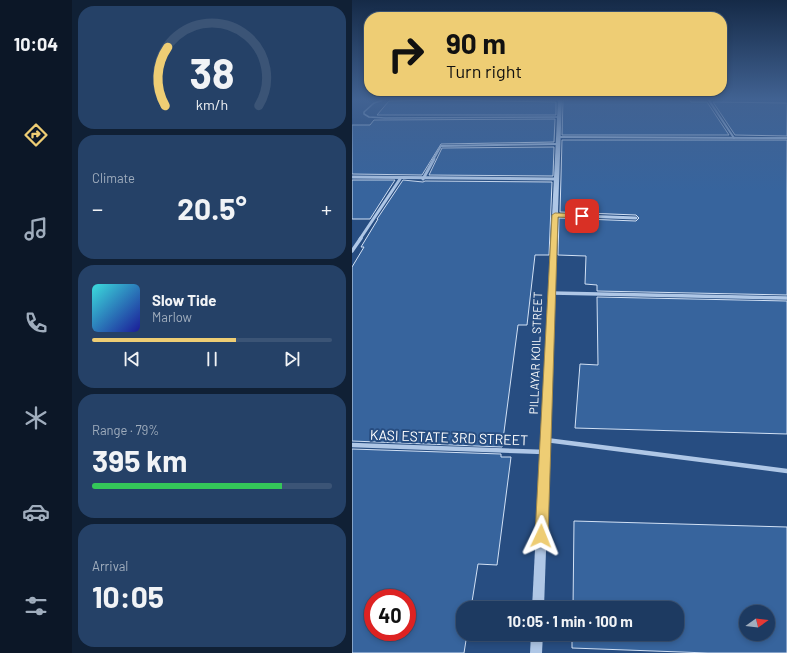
<!DOCTYPE html>
<html lang="en">
<head>
<meta charset="utf-8">
<style>
	:root { --surface:#1d3a61; --page:#254167; --text:#f1f3f6; --muted:#a0adbd; --line:#3b5476; --accent:#eecd74 }
	body { margin:0; font-family:Barlow,sans-serif; background:var(--page); color:var(--text); height:100vh; display:flex; flex-direction:column; font-size:15px; white-space:nowrap }
	* { box-sizing:border-box; margin:0 }
	p { font-size:13px; color:var(--muted) }
	.icon { flex:none; width:22px; height:22px; fill:none; stroke:currentColor; stroke-width:2; stroke-linecap:round; stroke-linejoin:round }
	.map { position:relative; flex:1; overflow:hidden }
	.panel { display:flex; flex-direction:column; gap:6px; padding:6px; background:#102035; width:280px }
	.panel>* { flex:none }
	.banner { position:absolute; left:12px; top:12px; width:363px; height:84px; border-radius:16px; box-shadow:0 2px 6px #0003,0 0 0 1px var(--line); background:#eecd74; color:#111; overflow:hidden }
	.needle { width:26px; rotate:76deg }
	.controls { position:absolute; left:387px; top:605px; display:grid; gap:8px }
	.controls a { display:grid; place-items:center; width:36px; height:36px; border-radius:50%; background:var(--surface); box-shadow:0 2px 6px #0003,0 0 0 1px var(--line); font-size:20px }
	.speed { position:absolute; left:12px; top:589px; display:flex; gap:8px; font-size:20px; font-weight:700; text-align:center }
	.speed>* { display:grid; place-content:center; width:52px; height:52px; border-radius:50%; background:var(--surface); box-shadow:0 2px 6px #0003,0 0 0 1px var(--line); line-height:1 }
	.speed .limit { border:6px solid #d22; background:#fff; color:#111 }
	.pin { position:absolute; display:grid; place-items:center; width:34px; height:34px; color:#fff; margin:-17px; border-radius:8px; box-shadow:0 2px 6px #0006 }
	.me { position:absolute; width:44px; margin:-22px; rotate:2deg; stroke-linejoin:round; filter:drop-shadow(0 0 3px #0008) }
	.turn { display:flex; align-items:center; gap:14px; height:84px; padding:0 16px; font-size:18px }
	.turn .icon { width:52px; height:52px; stroke-width:2.5 }
	.turn b { display:block; font-size:28px; line-height:34px }
	.big { font-size:30px; font-weight:700; line-height:1.1 }
	.panel .widget { flex:1; display:flex; flex-direction:column; justify-content:center; gap:6px; min-width:0; padding:0 14px; border-radius:16px; background:var(--page) }
	.panel .dial { align-items:center; gap:0 }
	.dial svg { height:104px; overflow:visible; fill:none; stroke:var(--line); stroke-width:7; stroke-linecap:round; text-anchor:middle }
	.dial text { fill:var(--text); stroke:none }
	.song { display:flex; align-items:center; gap:12px }
	.cover { width:48px; height:48px; border-radius:6px; background:linear-gradient(135deg,hsl(180 70% 55%),hsl(240 70% 35%)) }
	.played { height:4px; border-radius:2px; background:linear-gradient(90deg,var(--accent) 60%,var(--line) 60%) }
	.keys { display:flex; justify-content:space-around; direction:ltr }
	.heat { display:flex; justify-content:space-between; align-items:center; font-size:22px; direction:ltr }
	.charge { height:6px; border-radius:3px; background:linear-gradient(90deg,#34c759 79%,var(--line) 0) }
	.trip { position:absolute; left:104px; top:601px; width:228px; height:40px; border-radius:16px; background:var(--surface); box-shadow:0 2px 6px #0003,0 0 0 1px var(--line); font-weight:700; line-height:40px; text-align:center }
	main { display:flex; flex:1; min-height:0 }
	.menu { display:flex; flex-direction:column; width:72px; justify-content:space-around; align-items:center; background:#0c1727; color:var(--muted) }
	.menu .icon { width:28px; height:28px }
	.menu .on { color:var(--accent) }
	.menu b { font-size:18px; color:var(--text) }
	.map>svg:first-child { display:block }
	.building { fill:#37649d; stroke:#d2e1f5; fill-rule:evenodd }
	.lines { fill:none; stroke-linecap:round; stroke-linejoin:round }
	.service { stroke:#afc7e6; stroke-width:1.5 }
	.minor-far3 { stroke:#afc7e6; stroke-width:2 }
	.minor-far2 { stroke:#afc7e6; stroke-width:3 }
	.minor-far1 { stroke:#afc7e6; stroke-width:3.5 }
	.minor { stroke:#afc7e6; stroke-width:4.5 }
	.tertiary { fill:#afc7e6; fill-rule:evenodd }
	.route { fill:#eecd74; stroke:#9b854b }
	.labels { text-anchor:middle; dominant-baseline:central; stroke-width:4; stroke-linejoin:round; paint-order:stroke }
	.street-label { font-size:12px; fill:#fff; stroke:#274d81 }
	.near-street-label { font-size:14px; fill:#fff; stroke:#274d81 }
</style>
</head>
<body>
<main>
<nav class="menu">
<b>10:04</b>
<svg class="icon on" aria-label="directions" viewBox="0 0 24 24"><path d="M12 3l9 9-9 9-9-9zM9 14v-3h6M13 9l2 2-2 2"/></svg>
<svg class="icon" aria-label="music" viewBox="0 0 24 24"><path d="M9 18V5l10-2v13"/><circle cx="6" cy="18" r="3"/><circle cx="16" cy="16" r="3"/></svg>
<svg class="icon" aria-label="phone" viewBox="0 0 24 24"><path d="M5 4h4l2 5-3 2q2 4 5 5l2-3 5 2v4C11 20 4 13 5 4z"/></svg>
<svg class="icon" aria-label="climate" viewBox="0 0 24 24"><path d="M12 3v18M4 7l16 10M4 17L20 7"/></svg>
<svg class="icon" aria-label="car" viewBox="0 0 24 24"><path d="M5 17H2v-5l4-1 3-4h7l3 4 3 1v5h-3M9 17h6M6 11h13"/><circle cx="7" cy="17" r="2"/><circle cx="17" cy="17" r="2"/></svg>
<svg class="icon" aria-label="filters" viewBox="0 0 24 24"><path d="M4 7h16M4 17h16"/><circle cx="9" cy="7" r="2"/><circle cx="15" cy="17" r="2"/></svg>
</nav>
<section class="panel">
<div class="widget dial"><svg viewBox="0 0 100 80">
<path d="M14 69A42 42 0 1 1 86 69"/>
<path d="M14 69A42 42 0 0 1 16 24" stroke="#eecd74"/>
<text x="50" y="56" font-size="32" font-weight="700">38</text>
<text x="50" y="72" font-size="11">km/h</text>
</svg></div>
<div class="widget"><p>Climate</p>
<div class="heat"><a>−</a><b class="big">20.5°</b><a>+</a></div>
</div>
<div class="widget">
<div class="song"><i class="cover"></i><div><b>Slow Tide</b><p>Marlow</p></div></div>
<div class="played"></div>
<div class="keys"><svg class="icon" aria-label="previous" viewBox="0 0 24 24"><path d="M18 5L8 12l10 7zM5 5v14"/></svg><svg class="icon" aria-label="pause" viewBox="0 0 24 24"><path d="M8 5v14M16 5v14"/></svg><svg class="icon" aria-label="next" viewBox="0 0 24 24"><path d="M6 5l10 7-10 7zM19 5v14"/></svg></div>
</div>
<div class="widget"><p>Range · 79%</p><b class="big">395 km</b><div class="charge"></div></div>
<div class="widget"><p>Arrival</p><b class="big">10:05</b></div>
</section>
<div class="map">
<svg width="435" height="653" viewBox="0 0 435 653">
	<rect width="100%" height="100%" fill="#274d81"/>
	<g class="building">
		<path d="M227,99H337L339,102H355L377,135H210L211,100Z"/>
		<path d="M87,100L204,102V115H25L37,101Z"/>
		<path d="M361,102L435,103V136L383,135Z"/>
		<path d="M203,119L202,142L89,144L70,175L0,174V125H18L22,120Z"/>
		<path d="M210,140H435V295L245,291V285L233,284L234,256L206,255L207,218L284,221L287,218L284,215L208,212Z"/>
		<path d="M202,147L201,176L77,175L90,148Z"/>
		<path d="M0,180H43L18,219H0Z"/>
		<path d="M51,180L71,182L73,181L200,182L197,255H183L175,325H166L150,447L0,441V267L12,247H9L26,219H25Z"/>
		<path d="M245,297L435,301V434L223,428L228,364L246,365Z"/>
		<path d="M0,449L149,454V457H159L145,565L126,564L119,608H111V634H115L112,653H0ZM21,598H55V632H21Z"/>
		<path d="M222,521L435,527V653H356L220,648V634H325V608H221ZM394,612H416V634H394Z"/>
	</g>
	<g class="lines">
		<g class="service">
			<path d="M35,99L22,103L12,112V114L17,117L33,118L208,117"/>
			<path d="M127,99L208,100"/>
		</g>
		<g class="minor-far3">
			<path d="M356,99L382,138"/>
			<path d="M206,137L435,138"/>
			<path d="M81,160L89,146L206,144"/>
		</g>
		<g class="minor-far2">
			<path d="M0,177L204,179"/>
			<path d="M71,179L82,159"/>
			<path d="M203,215L284,218"/>
			<path d="M8,239L48,179"/>
		</g>
		<g class="minor-far1">
			<path d="M0,251L9,238"/>
			<path d="M200,293L435,298"/>
		</g>
		<g class="minor">
			<path d="M194,440L435,471"/>
			<path d="M0,445L193,452"/>
		</g>
		<g class="tertiary">
			<path d="M206,99H210L192,608H180Z"/>
			<path d="M179,634H191L190,653H178Z"/>
		</g>
	</g>
	<linearGradient id="sky" x2="0" y2="1"><stop stop-color="#152a47"/><stop offset="0.52" stop-color="#416292"/><stop offset="1" stop-color="#416292" stop-opacity="0"/></linearGradient>
	<rect width="435" height="191" fill="url(#sky)"/>
	<path class="route" d="M203,213L230,214L233,216L230,218L206,217L196,536L194,540L189,542L185,540L183,536L200,215Z"/>
	<g class="labels">
		<g class="street-label">
			<text transform="translate(183 353) rotate(-88)">PILLAYAR KOIL STREET</text>
		</g>
		<g class="near-street-label">
			<text transform="translate(97 437) rotate(2)">KASI ESTATE 3RD STREET</text>
		</g>
	</g>
</svg>
<div class="controls">
<a><svg class="needle" viewBox="-14 -14 28 28"><path d="M0-13l5 13h-10z" fill="#e53935"/><path d="M0 13l5-13h-10z" fill="#a0adbd"/></svg></a>
</div>
<div class="speed"><div class="limit">40</div></div>
<div class="pin" style="left:230px;top:216px;background:#d93025"><svg class="icon" aria-label="arrive" viewBox="0 0 24 24"><path d="M6 21V4h12l-3 4 3 4H6"/></svg></div>
<svg class="me" style="left:189px;top:536px" viewBox="-20 -20 40 40"><path d="M0-17L14 15 0 8-14 15z" fill="#eecd74" stroke="#fff" stroke-width="4"/></svg>
<div class="trip">10:05 · 1 min · 100 m</div>
<div class="banner">
<div class="turn"><svg class="icon" aria-label="right" viewBox="0 0 24 24"><path d="M7 20v-9h11M14 6l5 5-5 5"/></svg><div><b>90 m</b>Turn right</div></div>
</div>
</div>
</main>
</body>
</html>
